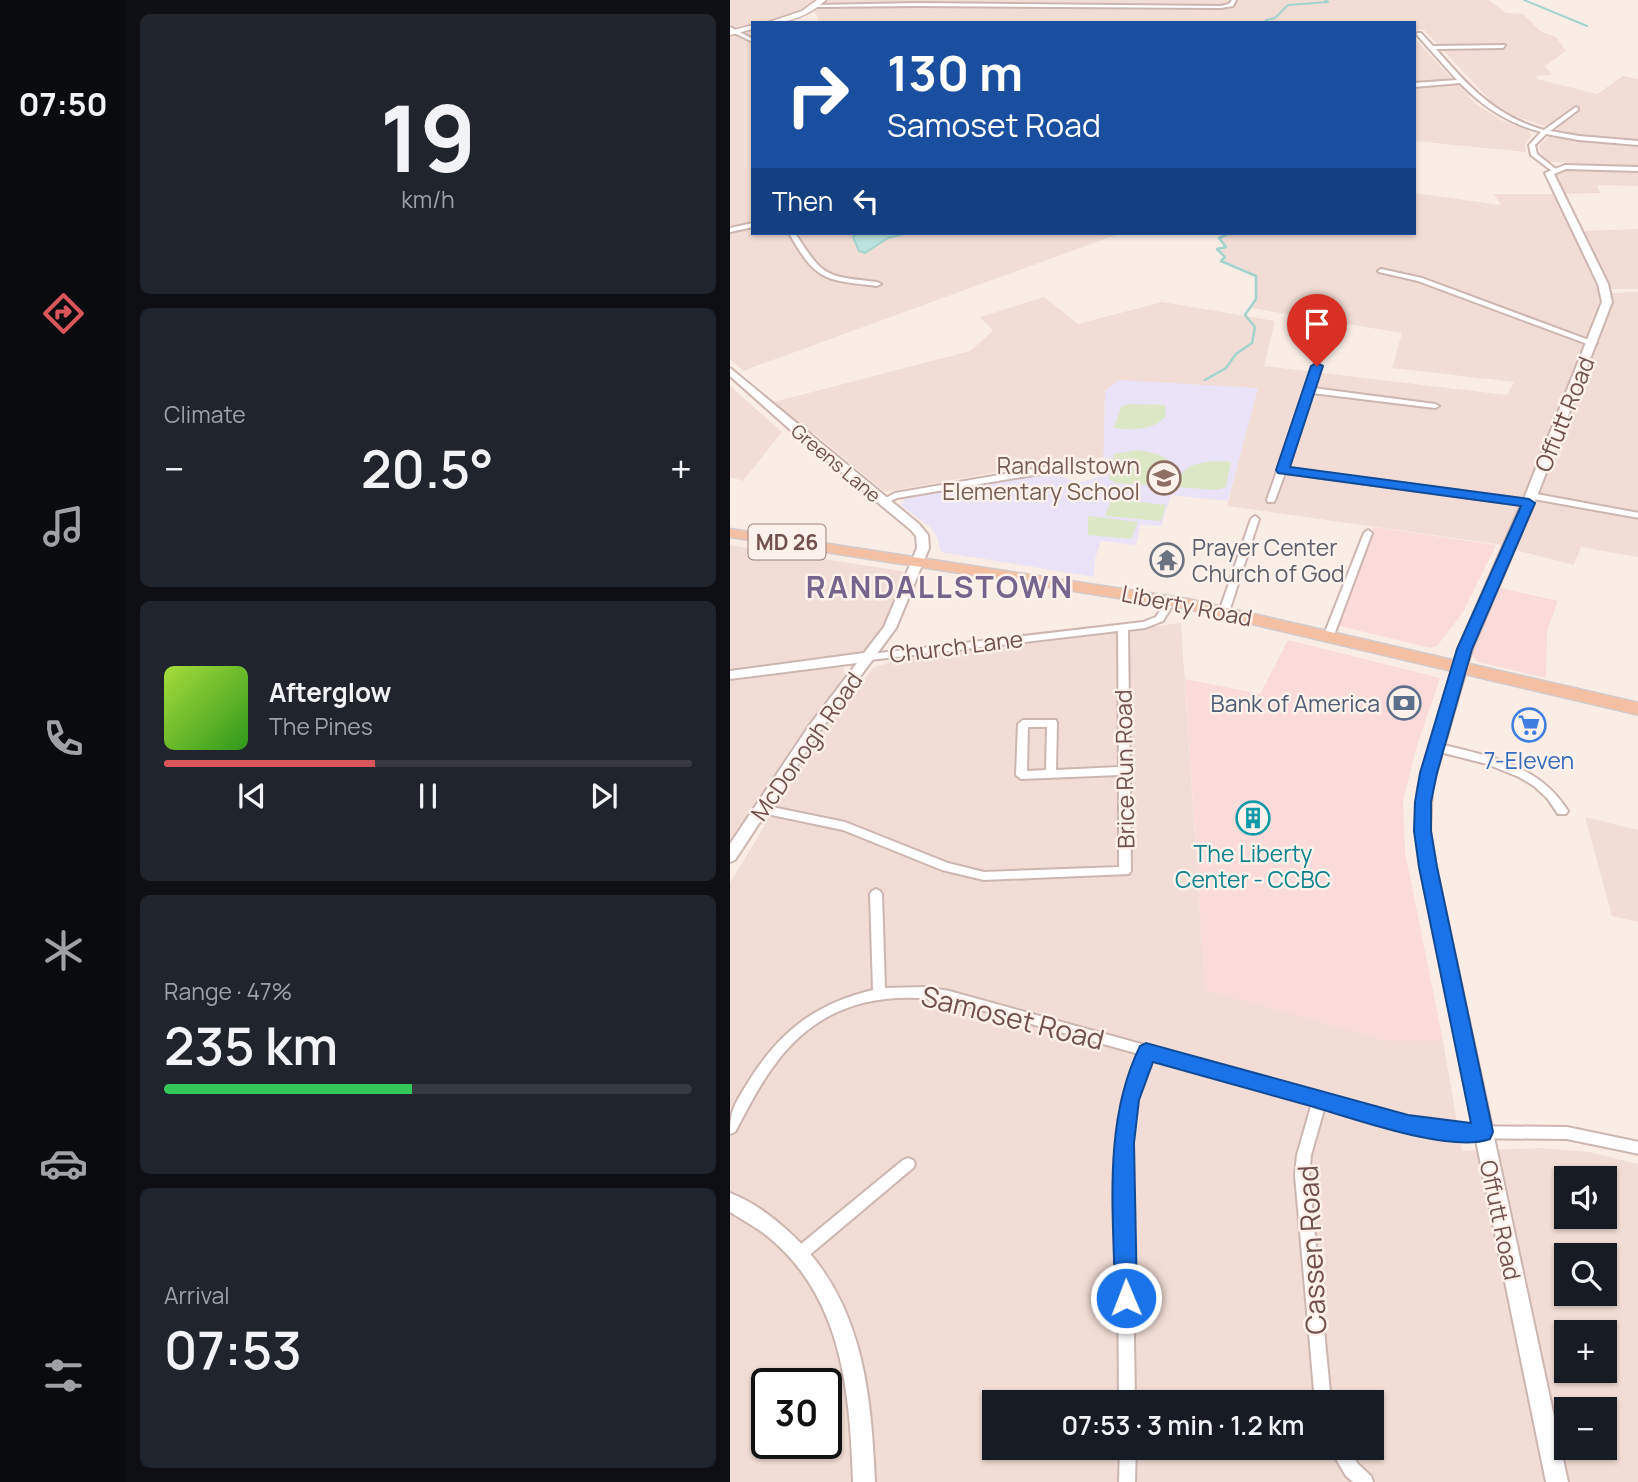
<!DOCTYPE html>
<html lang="en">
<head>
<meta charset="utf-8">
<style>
	:root { --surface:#171b24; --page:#20242c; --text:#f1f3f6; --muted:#9ea1a6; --line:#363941; --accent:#da555c }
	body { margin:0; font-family:Manrope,sans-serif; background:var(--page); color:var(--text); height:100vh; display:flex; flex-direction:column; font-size:26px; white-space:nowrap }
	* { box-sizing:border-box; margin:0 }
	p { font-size:23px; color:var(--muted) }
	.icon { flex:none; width:38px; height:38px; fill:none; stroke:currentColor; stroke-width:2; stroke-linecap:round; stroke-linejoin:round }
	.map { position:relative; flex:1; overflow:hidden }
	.panel { display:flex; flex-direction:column; gap:14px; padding:14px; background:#0d0f14; width:604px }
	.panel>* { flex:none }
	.guide { position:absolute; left:21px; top:21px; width:665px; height:214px; border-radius:0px; box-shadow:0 2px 5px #0004; background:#1a4fa0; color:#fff; overflow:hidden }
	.controls { position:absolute; left:824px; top:1166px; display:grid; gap:14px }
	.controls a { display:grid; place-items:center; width:63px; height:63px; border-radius:0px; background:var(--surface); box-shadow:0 2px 5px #0004; font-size:35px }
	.speed { position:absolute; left:21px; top:1368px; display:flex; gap:14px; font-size:35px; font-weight:700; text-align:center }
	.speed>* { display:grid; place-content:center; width:91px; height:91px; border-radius:50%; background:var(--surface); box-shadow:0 2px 5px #0004; line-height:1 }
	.speed .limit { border:4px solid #111; border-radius:10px; background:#fff; color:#111 }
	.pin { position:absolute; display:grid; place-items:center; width:60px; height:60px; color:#fff; margin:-72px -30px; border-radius:50% 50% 50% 0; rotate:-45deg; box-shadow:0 0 7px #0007 }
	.pin .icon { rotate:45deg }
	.me { position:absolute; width:77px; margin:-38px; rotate:359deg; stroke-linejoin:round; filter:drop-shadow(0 0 5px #0008) }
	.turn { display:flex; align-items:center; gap:24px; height:147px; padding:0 21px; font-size:32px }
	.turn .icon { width:91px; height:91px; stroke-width:2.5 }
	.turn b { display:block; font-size:49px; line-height:60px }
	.then { display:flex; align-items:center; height:66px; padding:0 21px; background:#0003; gap:14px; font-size:26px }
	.big { font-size:52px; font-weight:600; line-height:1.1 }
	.panel .card { flex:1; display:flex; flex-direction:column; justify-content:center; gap:10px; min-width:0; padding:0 24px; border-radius:10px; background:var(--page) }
	.panel .dial { align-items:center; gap:0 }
	.dial b { font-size:91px; line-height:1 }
	.song { display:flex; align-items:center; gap:21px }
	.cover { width:84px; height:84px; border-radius:10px; background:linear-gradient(135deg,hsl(80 70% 55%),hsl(110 70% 35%)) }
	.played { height:7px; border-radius:4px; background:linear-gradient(90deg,var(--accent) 40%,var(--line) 40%) }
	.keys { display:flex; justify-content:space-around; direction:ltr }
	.heat { display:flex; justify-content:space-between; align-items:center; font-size:38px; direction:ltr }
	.charge { height:10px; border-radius:5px; background:linear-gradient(90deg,#34c759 47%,var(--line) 0) }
	.trip { position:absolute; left:252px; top:1390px; width:402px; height:70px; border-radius:0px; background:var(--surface); box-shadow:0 2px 5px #0004; font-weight:600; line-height:70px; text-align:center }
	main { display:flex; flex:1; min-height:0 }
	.dock { display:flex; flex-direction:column; width:126px; justify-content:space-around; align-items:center; background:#090b0e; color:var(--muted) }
	.dock .icon { width:49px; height:49px }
	.dock .current { color:var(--accent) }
	.dock b { font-size:32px; color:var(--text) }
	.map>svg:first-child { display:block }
	.residential { fill:#f1ddd5; fill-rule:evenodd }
	.commercial { fill:#fadbda }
	.education { fill:#eae2f6 }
	.green { fill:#dce7c5 }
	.water { fill:#bce2dd; stroke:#a3d3cd; stroke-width:2 }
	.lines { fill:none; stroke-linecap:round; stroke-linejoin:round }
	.stream-far1 { stroke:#a3d3cd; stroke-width:2 }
	.stream { stroke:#a3d3cd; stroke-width:2.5 }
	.minor-casing { stroke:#cdb5b0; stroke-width:4 }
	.tertiary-casing { stroke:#cdb5b0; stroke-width:4 }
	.secondary-casing { stroke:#cfb3ad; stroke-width:3 }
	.primary-casing { stroke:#d4caca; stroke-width:3 }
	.minor { fill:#fff; fill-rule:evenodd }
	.tertiary { fill:#fff; fill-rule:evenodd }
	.secondary { fill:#fff; fill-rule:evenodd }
	.primary { fill:#f3c0a4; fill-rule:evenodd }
	.route { fill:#1a73e8; stroke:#114b97; stroke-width:2 }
	.labels { text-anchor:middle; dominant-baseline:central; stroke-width:5; stroke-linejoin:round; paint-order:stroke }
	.far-street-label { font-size:19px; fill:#71504d; stroke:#fdf1eb }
	.shield { fill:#fdf1eb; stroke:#9b807c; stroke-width:2 }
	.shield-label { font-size:21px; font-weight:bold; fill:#71504d }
	.street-label { font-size:23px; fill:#71504d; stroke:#fdf1eb }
	.education-label { font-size:23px; fill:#785e54; stroke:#fdf1eb; text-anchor:end }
	.worship-label { font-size:23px; fill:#5b616d; stroke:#fdf1eb; text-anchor:start }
	.service-label { font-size:23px; fill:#4e5e75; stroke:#fdf1eb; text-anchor:end }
	.shop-label { font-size:23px; fill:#366cbe; stroke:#fdf1eb }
	.culture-label { font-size:23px; fill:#0d838f; stroke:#fdf1eb }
	.near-street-label { font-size:28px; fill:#71504d; stroke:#fdf1eb }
	.district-label { font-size:30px; font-weight:bold; letter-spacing:2px; fill:#75658d; stroke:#fdf1eb }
</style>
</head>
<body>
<main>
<nav class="dock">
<b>07:50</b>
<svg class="icon current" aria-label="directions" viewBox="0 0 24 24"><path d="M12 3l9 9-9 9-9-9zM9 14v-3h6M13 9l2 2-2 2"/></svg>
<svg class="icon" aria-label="music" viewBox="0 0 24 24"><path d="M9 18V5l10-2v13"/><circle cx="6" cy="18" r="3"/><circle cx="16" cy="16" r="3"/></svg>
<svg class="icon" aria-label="phone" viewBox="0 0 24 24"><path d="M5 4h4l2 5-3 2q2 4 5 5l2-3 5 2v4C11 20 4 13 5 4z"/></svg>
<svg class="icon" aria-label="climate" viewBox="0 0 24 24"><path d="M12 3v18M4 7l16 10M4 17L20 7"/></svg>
<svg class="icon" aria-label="car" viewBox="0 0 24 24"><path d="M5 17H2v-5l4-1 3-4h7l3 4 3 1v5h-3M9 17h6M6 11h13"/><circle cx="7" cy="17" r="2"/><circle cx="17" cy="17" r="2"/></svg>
<svg class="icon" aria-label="filters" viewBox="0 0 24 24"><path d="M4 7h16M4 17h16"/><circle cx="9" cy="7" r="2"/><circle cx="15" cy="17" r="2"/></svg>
</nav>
<section class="panel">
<div class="card dial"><b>19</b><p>km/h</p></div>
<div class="card"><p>Climate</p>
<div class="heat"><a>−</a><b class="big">20.5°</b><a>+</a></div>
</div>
<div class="card">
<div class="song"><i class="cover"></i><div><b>Afterglow</b><p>The Pines</p></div></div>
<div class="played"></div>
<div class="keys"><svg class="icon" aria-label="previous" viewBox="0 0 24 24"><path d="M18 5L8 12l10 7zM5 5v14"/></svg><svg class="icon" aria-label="pause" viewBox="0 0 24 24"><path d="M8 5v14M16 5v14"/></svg><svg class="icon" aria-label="next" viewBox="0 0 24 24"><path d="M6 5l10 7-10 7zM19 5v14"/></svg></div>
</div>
<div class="card"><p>Range · 47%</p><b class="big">235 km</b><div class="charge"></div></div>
<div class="card"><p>Arrival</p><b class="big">07:53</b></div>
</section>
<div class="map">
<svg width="909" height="1482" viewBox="0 0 909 1482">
	<rect width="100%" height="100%" fill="#faede6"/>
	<g class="residential">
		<path d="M0,0H89L74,12L35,23H23V26L0,32Z"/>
		<path d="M95,0H759L776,13L793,14L810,31L826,37L836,51L815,66L822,75L806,76L807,79L867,94L893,76L908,79V166L819,162L812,155L809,146L826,130L785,116L762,102L693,29L684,31V23H90L84,11Z"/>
		<path d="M23,29V233H391L13,371L0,359V35Z"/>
		<path d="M684,38L746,104L771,120L798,130L802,135L795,144L796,152L684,141Z"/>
		<path d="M831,171L908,172V186L867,185L870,193L835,194L825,175Z"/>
		<path d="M684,193L771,205L764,194H826L868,282L873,303L794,500L773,545L497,506L527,388L375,392L374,457L302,470L300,466L155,492L84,433L77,434L40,403L240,351L263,331L250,317L314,297L348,324L432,302L545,321L534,366L777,395L784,382L662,368L672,333L521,308L525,299L526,276L508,266L493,263L491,261L495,257L487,249L496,247L489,238L500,233H684Z"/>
		<path d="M908,229V289H878L850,231Z"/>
		<path d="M908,292V557L851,547L844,565L785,550L867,342L878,310L880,293Z"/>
		<path d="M0,386L52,432L13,481L0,477Z"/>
		<path d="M0,545L172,571L176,576L150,634L134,652L0,671Z"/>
		<path d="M451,623L475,989L659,1041H713L732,1151L812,1148L859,1152L908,1164V1482H0V883L35,825L28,823L91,726L95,727L143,668L160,662V659ZM836,1178H875V1216H836ZM836,1255H875V1293H836ZM836,1332H875V1370H836ZM37,1384H96V1444H37ZM264,1402H642V1447H264ZM836,1409H875V1447H836Z"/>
		<path d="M88,667L113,668L116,676L0,848V678Z"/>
		<path d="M855,817L908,830V922L882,916Z"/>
	</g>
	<g class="commercial">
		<path d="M643,527L766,545L733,612L707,646L700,648L606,625Z"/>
		<path d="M767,587L828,601L817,631L816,678L748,662L740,654Z"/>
		<path d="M558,640L710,678L686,749L673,801L675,852L713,1041H659L475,990L455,679L530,694Z"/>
	</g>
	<path class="education" d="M389,380L528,388L498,501L441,495L431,526L410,525L406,545L371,541L365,559L364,577L211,552L207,537L200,527L171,505L176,498L326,472L336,479L352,482L368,477L373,470L375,391Z"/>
	<g class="green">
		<path d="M398,404L435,405L436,416C423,431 403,430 384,428L391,407Z"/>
		<path d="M409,450L430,455L438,460L440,472L434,486L386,483L379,479L384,454Z"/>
		<path d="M484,461L501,462L496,487L486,490L447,487C450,466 466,463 484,461Z"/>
		<path d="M382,499L436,505L431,521L375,516Z"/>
		<path d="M358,516L408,522L401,539L358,535Z"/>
	</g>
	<path class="water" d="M127,233H179L158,238L135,253L129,251L123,237Z"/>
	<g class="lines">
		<g class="stream-far1">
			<path d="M794,0L857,26"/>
			<path d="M535,23L536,20L545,18L558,5L598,2L595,0"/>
		</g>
		<path class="stream" d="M475,380L496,368L506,354L522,343L525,327L515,315L526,299V276L491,261L495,257L487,249L496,247L489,238L500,233"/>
		<defs>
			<g id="minor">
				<path d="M502,0H506L503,6L491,8L188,6L87,7L85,6L87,5L188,3L491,6L499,4Z"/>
				<path d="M0,27L23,39V42L0,31Z"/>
				<path d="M687,33H691L703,46L775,45L773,48L706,49C738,86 765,116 814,130L846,107L848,108V110L820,131L849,136L909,141V145L849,140L816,134L805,145L807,154L827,170L822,171L801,155L799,145L811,132C778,123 753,107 730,83L684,87V83L727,80L687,35Z"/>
				<path d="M23,223V227L0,232V228Z"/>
				<path d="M59,233H65C94,278 95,276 147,282L151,284L147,286C94,280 86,281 59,233Z"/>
				<path d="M651,269L692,278L867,343L860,345L688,281L649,272L648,271Z"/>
				<path d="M584,364L591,366L583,388L705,404L709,406L705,408L582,393L556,468L799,500L803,503L799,506L555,473L545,500L544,502H538L537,500Z"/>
				<path d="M321,466L352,467L356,470L352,473L321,472L167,498L152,505L148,502L165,493Z"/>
				<path d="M801,493L909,513V518L798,498L797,496Z"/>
				<path d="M525,516L529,519L499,612L494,615L491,614L489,612L521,519Z"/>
				<path d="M638,530L642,533L604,635L599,638L596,637L594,635L634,533Z"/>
				<path d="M440,598L445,601L433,621L415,628L398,630L401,871L399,874L254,880L212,870L113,830L32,813L28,812L26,809L28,806L32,805L115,822L218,863L254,872L389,867V775L291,779L286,775L288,724L293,720H326L327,723L326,770L389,767L388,631L140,660L135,657L140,654L413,622L426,617L437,599ZM298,727H317L316,770L297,771Z"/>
				<path d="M706,743C757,756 808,763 838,811L836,814H828L817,798L804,786L789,777L757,764L702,750L701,747L702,744Z"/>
				<path d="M146,889L150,891L152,894L155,988L195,987L219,991L698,1123L724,1126L837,1127L909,1142V1154L837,1139L724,1138L698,1135L595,1106L581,1155L579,1175L601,1402H585L565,1175L567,1155L582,1103L420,1058L406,1100L401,1143L405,1402H389L387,1143L392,1100L409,1054L219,1001C147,990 87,1005 43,1067C28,1087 17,1110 5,1132L0,1134C0,1110 5,1104 17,1084C48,1033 84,1004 143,990L140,894L142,891Z"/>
				<path d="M178,1158L183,1160L185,1164L183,1168L76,1258L71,1260L66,1258L64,1253L66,1248L173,1160Z"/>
				<path d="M390,1447H406L405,1482H389Z"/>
				<path d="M599,1447H616L628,1464L641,1476L643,1482H623L616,1476Z"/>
			</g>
			<g id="tertiary">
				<path d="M835,165L909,167V171L836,169L824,174L878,284L882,302L807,496L742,649L702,788L700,831L706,867L838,1482H816L690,867L686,831L688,788L728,649L795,496L872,302L868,284L815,173Z"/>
				<path d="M0,368L189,524L198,535L199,548L166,628L89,732L5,860L0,862V844L79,726L127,663L0,679V671L134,653L154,627L187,548L186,536L181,530L64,433L0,376Z"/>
				<path d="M0,1193C21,1201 42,1216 58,1231C132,1297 141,1389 145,1482H123C120,1390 112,1292 32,1232C22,1225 11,1219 0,1212Z"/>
			</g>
			<g id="secondary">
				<path d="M87,0H96C79,16 59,23 36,23L72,11Z"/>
				<path d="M23,25V29L0,35V31Z"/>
			</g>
			<path id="primary" d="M0,529L458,599L909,703V715L458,609L0,537Z"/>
		</defs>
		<use href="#minor" class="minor-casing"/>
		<use href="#tertiary" class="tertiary-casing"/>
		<use href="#secondary" class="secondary-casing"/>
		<use href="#primary" class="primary-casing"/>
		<use href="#minor" class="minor"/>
		<use href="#tertiary" class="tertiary"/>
		<use href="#secondary" class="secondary"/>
		<use href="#primary" class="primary"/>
	</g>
	<path class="route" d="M587,363L593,366L560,467L799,499L805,503L742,649L707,773L701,802V831L707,867L763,1132L760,1139C720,1154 620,1117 577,1105C526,1091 474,1076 423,1062L409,1100L404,1143L407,1298L404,1306L396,1309L388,1306L385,1298C384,1214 372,1124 410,1046L416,1043L678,1115L741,1123L689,867L684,831L685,802L690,773L727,649L791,506L548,473L546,470L581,366Z"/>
	<defs>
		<symbol id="school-ring" viewBox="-11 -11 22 22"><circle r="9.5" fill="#fdf1eb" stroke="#8d6e63" stroke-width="1.5"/><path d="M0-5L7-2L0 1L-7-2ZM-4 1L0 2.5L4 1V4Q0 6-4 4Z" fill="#8d6e63"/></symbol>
		<symbol id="temple-ring" viewBox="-11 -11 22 22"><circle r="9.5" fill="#fdf1eb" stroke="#6b7280" stroke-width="1.5"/><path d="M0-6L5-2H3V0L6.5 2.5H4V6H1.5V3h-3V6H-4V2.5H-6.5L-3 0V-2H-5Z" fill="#6b7280"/></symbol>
		<symbol id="bank-ring" viewBox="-11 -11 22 22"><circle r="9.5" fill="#fdf1eb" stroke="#5c6f8a" stroke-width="1.5"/><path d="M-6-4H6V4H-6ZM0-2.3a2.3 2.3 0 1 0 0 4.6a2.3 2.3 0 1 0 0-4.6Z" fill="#5c6f8a"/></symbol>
		<symbol id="supermarket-ring" viewBox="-11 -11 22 22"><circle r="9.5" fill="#fdf1eb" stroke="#3f7fe0" stroke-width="1.5"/><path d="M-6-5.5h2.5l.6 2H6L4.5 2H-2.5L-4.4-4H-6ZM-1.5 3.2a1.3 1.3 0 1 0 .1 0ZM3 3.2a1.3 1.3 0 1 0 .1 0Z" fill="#3f7fe0"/></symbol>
		<symbol id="building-ring" viewBox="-11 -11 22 22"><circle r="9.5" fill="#fdf1eb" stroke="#0f9aa8" stroke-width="1.5"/><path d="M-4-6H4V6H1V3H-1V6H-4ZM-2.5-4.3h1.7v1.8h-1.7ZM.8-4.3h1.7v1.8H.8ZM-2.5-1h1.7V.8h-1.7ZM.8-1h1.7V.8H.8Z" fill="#0f9aa8"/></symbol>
	</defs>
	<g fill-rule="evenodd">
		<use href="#school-ring" x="415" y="459" width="38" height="38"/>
		<use href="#temple-ring" x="418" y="541" width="38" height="38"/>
		<use href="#bank-ring" x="655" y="684" width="38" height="38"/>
		<use href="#supermarket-ring" x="780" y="706" width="38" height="38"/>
		<use href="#building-ring" x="504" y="799" width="38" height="38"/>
	</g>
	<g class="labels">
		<g class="far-street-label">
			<text transform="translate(106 463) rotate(40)">Greens Lane</text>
		</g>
		<rect class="shield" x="18.5" y="524.5" width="77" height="35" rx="5"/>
		<g class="shield-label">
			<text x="57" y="542">MD 26</text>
		</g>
		<g class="street-label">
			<text transform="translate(834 414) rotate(-68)">Offutt Road</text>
			<text transform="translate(457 605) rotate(11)">Liberty Road</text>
			<text transform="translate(226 646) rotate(-7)">Church Lane</text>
			<text transform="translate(76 746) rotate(-55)">McDonogh Road</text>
			<text transform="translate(394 769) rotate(-91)">Brice Run Road</text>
			<text transform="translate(771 1220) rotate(78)">Offutt Road</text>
		</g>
		<g class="education-label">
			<text x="410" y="465">Randallstown<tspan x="410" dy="26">Elementary School</tspan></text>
		</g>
		<g class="worship-label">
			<text x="462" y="547">Prayer Center<tspan x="462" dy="26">Church of God</tspan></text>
		</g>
		<g class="service-label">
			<text x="650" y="703">Bank of America</text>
		</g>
		<g class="shop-label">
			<text x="799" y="760">7-Eleven</text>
		</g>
		<g class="culture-label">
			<text x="523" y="853">The Liberty<tspan x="523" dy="26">Center - CCBC</tspan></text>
		</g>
		<g class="near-street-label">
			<text transform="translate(283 1017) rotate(14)">Samoset Road</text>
			<text transform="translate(581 1250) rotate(-93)">Cassen Road</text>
		</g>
		<g class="district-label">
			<text x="210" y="586">RANDALLSTOWN</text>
		</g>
	</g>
</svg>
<div class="controls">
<a><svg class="icon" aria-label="sound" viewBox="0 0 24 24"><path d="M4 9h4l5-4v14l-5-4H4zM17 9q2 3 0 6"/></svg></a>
<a><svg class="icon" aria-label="search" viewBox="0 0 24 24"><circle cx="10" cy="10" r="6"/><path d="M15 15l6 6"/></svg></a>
<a>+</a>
<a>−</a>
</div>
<div class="speed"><div class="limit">30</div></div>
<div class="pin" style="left:587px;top:366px;background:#d93025"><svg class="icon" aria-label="arrive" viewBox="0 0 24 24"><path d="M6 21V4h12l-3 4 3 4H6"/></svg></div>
<svg class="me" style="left:396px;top:1298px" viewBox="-20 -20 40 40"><circle r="17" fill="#1a73e8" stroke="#fff" stroke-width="3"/><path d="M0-11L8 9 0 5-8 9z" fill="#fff"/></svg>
<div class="trip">07:53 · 3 min · 1.2 km</div>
<div class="guide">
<div class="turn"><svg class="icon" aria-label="right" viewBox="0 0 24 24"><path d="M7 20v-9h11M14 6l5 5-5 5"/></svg><div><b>130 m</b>Samoset Road</div></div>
<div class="then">Then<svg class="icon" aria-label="left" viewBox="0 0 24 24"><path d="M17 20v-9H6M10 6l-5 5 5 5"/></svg></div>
</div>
</div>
</main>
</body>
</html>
